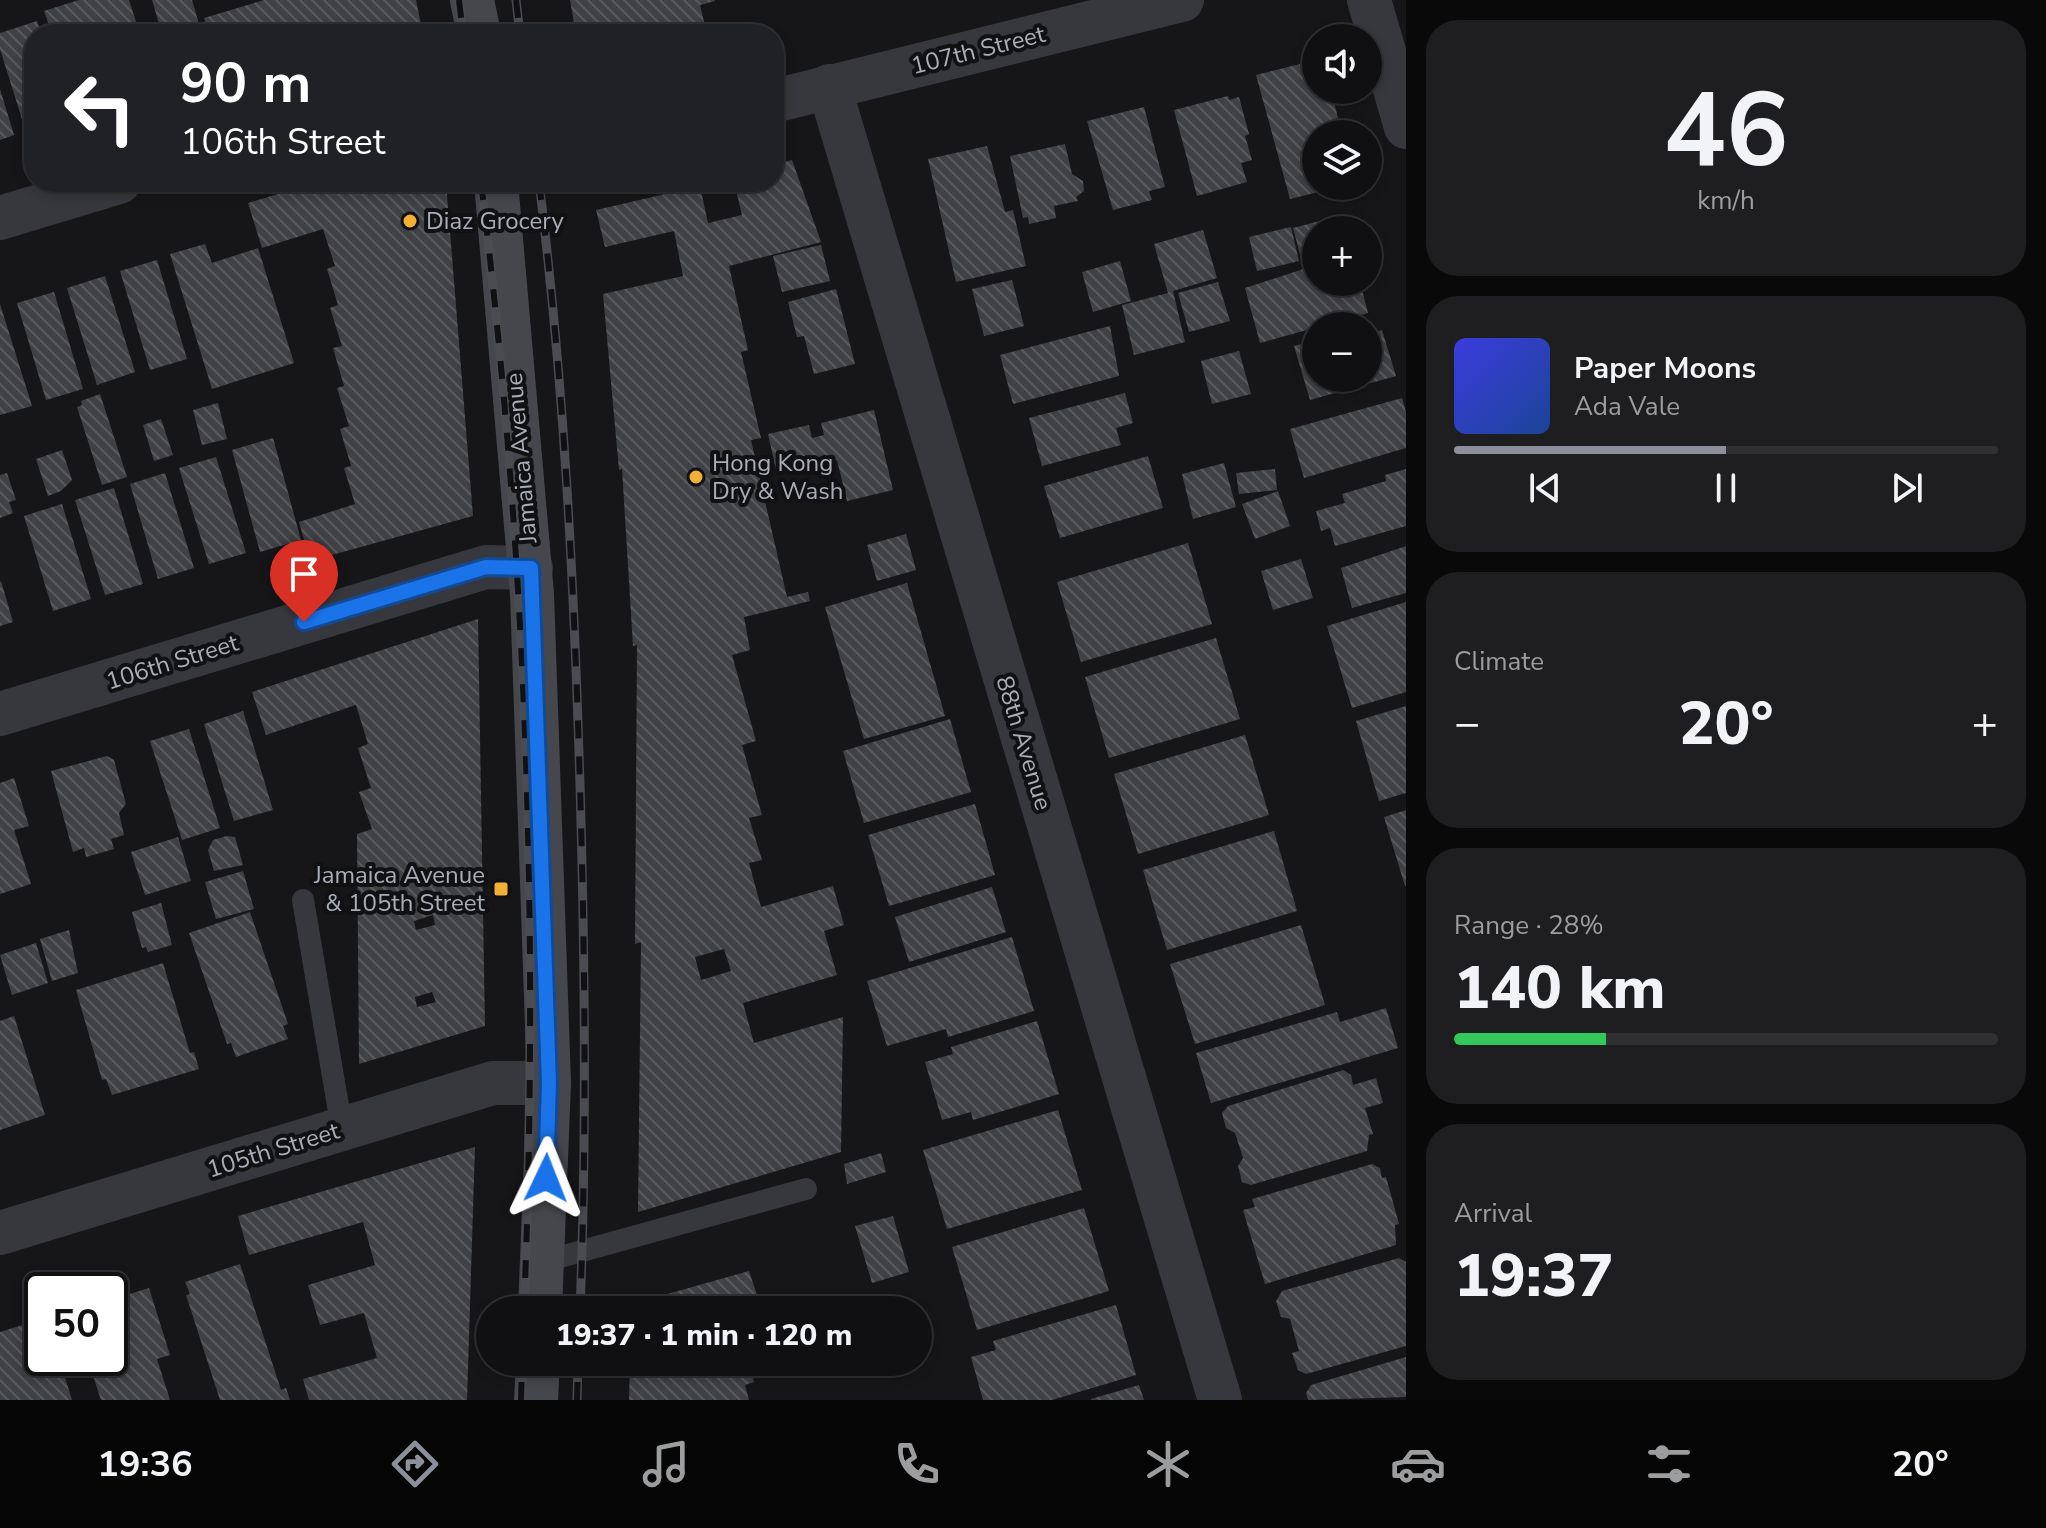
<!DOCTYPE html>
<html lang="en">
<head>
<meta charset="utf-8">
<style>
	:root { --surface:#101012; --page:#1e1e20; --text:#f1f3f6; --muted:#9c9d9f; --line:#303032; --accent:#8c9099 }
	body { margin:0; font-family:"Nunito Sans",sans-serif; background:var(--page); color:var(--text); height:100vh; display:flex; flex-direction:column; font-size:30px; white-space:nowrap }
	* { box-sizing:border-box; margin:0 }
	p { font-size:26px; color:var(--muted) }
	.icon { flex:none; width:44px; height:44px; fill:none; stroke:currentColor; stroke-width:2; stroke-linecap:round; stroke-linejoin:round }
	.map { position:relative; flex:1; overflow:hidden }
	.sheet { display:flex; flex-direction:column; gap:20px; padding:20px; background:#09090a; width:640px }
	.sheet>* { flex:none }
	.hud { position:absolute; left:24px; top:24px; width:760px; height:168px; border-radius:32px; box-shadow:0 4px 12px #0003,0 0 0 2px var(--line); background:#202124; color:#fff; overflow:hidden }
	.tools { position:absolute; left:1302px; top:24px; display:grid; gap:16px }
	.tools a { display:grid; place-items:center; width:80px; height:80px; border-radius:50%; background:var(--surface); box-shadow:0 4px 12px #0003,0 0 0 2px var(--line); font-size:40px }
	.speed { position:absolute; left:24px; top:1272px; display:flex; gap:16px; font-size:40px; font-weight:700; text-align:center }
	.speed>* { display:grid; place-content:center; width:104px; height:104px; border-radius:50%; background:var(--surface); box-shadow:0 4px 12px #0003,0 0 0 2px var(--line); line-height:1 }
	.speed .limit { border:4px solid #111; border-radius:12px; background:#fff; color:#111 }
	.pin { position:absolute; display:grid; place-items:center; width:68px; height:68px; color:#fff; margin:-82px -34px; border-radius:50% 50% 50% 0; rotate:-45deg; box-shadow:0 0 8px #0007 }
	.pin .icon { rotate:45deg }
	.me { position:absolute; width:88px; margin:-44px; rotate:2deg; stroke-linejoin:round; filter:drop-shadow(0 0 6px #0008) }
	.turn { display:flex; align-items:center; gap:28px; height:168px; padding:0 24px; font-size:36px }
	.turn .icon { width:104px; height:104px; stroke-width:2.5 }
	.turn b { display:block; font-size:56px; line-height:68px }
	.big { font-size:60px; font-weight:800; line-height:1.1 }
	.sheet .tile { flex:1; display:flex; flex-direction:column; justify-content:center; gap:12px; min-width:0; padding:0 28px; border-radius:32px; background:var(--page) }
	.sheet .dial { align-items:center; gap:0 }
	.dial b { font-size:104px; line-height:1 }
	.song { display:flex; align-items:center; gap:24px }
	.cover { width:96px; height:96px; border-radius:12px; background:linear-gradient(135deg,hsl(240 70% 55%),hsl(220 70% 35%)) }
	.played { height:8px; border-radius:4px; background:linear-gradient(90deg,var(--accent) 50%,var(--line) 50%) }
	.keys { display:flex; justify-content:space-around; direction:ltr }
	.heat { display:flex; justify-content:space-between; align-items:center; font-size:44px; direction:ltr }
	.charge { height:12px; border-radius:6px; background:linear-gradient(90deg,#34c759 28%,var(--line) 0) }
	.trip { position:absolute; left:476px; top:1296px; width:456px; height:80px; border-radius:40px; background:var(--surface); box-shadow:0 4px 12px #0003,0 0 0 2px var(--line); font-weight:800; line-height:80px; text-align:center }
	.menu { display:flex; height:128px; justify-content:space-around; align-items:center; background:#060607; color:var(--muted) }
	.menu .icon { width:56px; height:56px }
	.menu .on { color:var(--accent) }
	.menu b { font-size:36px; color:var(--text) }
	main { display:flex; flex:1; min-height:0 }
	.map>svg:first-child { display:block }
	.building { fill:url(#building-back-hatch); fill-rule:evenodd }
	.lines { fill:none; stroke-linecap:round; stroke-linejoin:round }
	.service { stroke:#37383d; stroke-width:22 }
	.minor { stroke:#37383d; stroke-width:44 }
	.secondary { stroke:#45474d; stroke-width:44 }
	.rail-casing { stroke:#4a4c52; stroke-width:9 }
	.rail { stroke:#111113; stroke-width:6; stroke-dasharray:18; stroke-linecap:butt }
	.route-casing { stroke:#114b97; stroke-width:20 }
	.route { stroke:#1a73e8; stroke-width:14 }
	.poi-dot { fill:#f2b134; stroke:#111113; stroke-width:3 }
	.labels { text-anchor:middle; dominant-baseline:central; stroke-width:8; stroke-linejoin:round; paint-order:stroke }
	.street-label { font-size:24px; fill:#a8adb8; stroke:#111113 }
	.poi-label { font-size:24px; fill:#a8adb8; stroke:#111113; text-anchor:start }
</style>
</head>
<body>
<main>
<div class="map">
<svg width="1406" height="1400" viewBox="0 0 1406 1400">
	<defs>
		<pattern id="building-back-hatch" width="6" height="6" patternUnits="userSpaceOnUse" patternTransform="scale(2)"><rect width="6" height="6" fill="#404145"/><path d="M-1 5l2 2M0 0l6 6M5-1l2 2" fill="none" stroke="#595a5e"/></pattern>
	</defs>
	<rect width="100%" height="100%" fill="#161618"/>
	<g class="building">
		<path d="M79,0H129L140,34H52L44,11Z"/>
		<path d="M152,0H192L202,34H162Z"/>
		<path d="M264,0H416L423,34H209L204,18Z"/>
		<path d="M570,0H715V1L700,5L707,34H576Z"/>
		<path d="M37,21L41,34H34V129L26,132L0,49V33Z"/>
		<path d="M1316,60V90H1331L1338,118L1330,121L1334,134H1316V186L1339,187L1290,199L1256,75Z"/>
		<path d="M0,89L14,135L0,140Z"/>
		<path d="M1228,96L1229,100L1239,97L1249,134L1245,136L1252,160L1241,163L1247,182L1197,196L1174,110Z"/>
		<path d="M1144,107L1165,187L1149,191L1152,200L1113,210L1087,121Z"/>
		<path d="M1065,144L1072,174L1083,181L1084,191L1076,197L1078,201L1054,206L1056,218L1029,224L1028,217L1023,218L1010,156Z"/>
		<path d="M987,146L1005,212L1013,210L1026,266L956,282L928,159Z"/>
		<path d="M792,160L821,242L729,266L748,350L741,352L761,438L751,440L787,597L808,592L810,601L744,617L750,650L732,655L756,741L742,745L762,815L749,818L762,860L749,863L761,907L833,886L844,925L824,931L837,975L743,1003L754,1043L843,1017L841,1152L638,1212L641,942L635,944L637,645L633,646L622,469L619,470L603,294L683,276L674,231L605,247L596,210L700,186L708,223L742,215L734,182H774V165ZM724,949L731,971L701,980L695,957Z"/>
		<path d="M318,182H446L473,516L310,561L299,522L355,504L344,468L351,466L340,429L349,426L337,388L344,386L333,348L342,346L330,308L338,305L327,269L335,266L323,229L262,248L248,203Z"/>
		<path d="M1335,217L1338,230H1316V255L1301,258L1293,228Z"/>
		<path d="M1291,227L1299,261L1257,271L1249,237Z"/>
		<path d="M1203,230L1217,278L1173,291L1185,342L1134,355L1122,305L1168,293L1154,244Z"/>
		<path d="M205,244L212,263L258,248L294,363L212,389L170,254Z"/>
		<path d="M821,245L830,281L782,292L773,256Z"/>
		<path d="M157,260L187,359L150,370L120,271Z"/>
		<path d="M1120,261L1131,301L1093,312L1082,272Z"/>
		<path d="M1316,265V282H1360L1368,313L1260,343L1245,288Z"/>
		<path d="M105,276L135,372L97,385L67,288Z"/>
		<path d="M1012,280L1024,326L984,336L972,289Z"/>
		<path d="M1218,282L1230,321L1189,332L1178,293Z"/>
		<path d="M836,289L855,364L814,374L804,336L797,337L788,302Z"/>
		<path d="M54,292L83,389L46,400L17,303Z"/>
		<path d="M0,304L32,406L0,415Z"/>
		<path d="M1110,326L1119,376L1013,404L1000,355Z"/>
		<path d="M1382,330L1396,376L1310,400L1294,346L1316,340V378H1368V334Z"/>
		<path d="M1239,351L1251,394L1212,404L1201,361Z"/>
		<path d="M1125,393L1133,423L1116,428L1121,445L1042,466L1029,418Z"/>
		<path d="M100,394L127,477L102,485L77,407L82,405L81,401Z"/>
		<path d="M1402,398L1406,412V448L1304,478L1290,429Z"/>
		<path d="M218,403L227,439L202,445L193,410Z"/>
		<path d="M874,410L893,490L847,501L837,460L777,474L768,434L809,425L812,438L824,435L821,423Z"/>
		<path d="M161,419L173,455L154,461L143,425Z"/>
		<path d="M273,438L301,540L260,552L232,450Z"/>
		<path d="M62,450L72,480L61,491L48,496L36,459Z"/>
		<path d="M1148,456L1163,508L1060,538L1044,486Z"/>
		<path d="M216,457L246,553L209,564L179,468Z"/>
		<path d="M1224,463L1236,507L1193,519L1182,474Z"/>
		<path d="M1275,469L1277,490L1239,494L1236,473Z"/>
		<path d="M1406,469V526L1335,546L1330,528L1321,531L1316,511L1345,503L1342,494L1386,481L1385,475Z"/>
		<path d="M7,473L16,500L9,502L13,513L0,518V475Z"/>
		<path d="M165,473L194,568L158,579L130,484Z"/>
		<path d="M114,488L143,584L105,595L75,500Z"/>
		<path d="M1278,491L1290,526L1255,539L1242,504Z"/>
		<path d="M62,504L91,599L53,611L24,516Z"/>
		<path d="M906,534L916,570L877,581L867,545Z"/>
		<path d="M1188,543L1212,624L1081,662L1057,582Z"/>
		<path d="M1406,546V593L1352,608L1341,568Z"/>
		<path d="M1301,559L1313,598L1273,610L1261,571Z"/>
		<path d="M1,581L13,622L0,626V582Z"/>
		<path d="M907,583L945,716L864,739L825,607Z"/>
		<path d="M1406,602V692L1352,708L1327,626Z"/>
		<path d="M478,619L485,1026L359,1064L357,834L372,829L359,792L371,788L358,748L368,744L356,705L266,735L252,692ZM433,915L435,925L416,930L414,921ZM432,992L436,1002L417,1007L415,997Z"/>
		<path d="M1216,638L1240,719L1109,758L1085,677Z"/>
		<path d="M1406,706V793L1379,801L1356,721Z"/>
		<path d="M243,711L273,810L234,821L204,724Z"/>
		<path d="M950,719L971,792L864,823L843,751Z"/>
		<path d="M189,729L220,828L182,840L150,741Z"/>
		<path d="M1245,735L1269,815L1138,854L1114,774Z"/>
		<path d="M107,756L114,760L126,804L119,813L124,835L111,839L114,849L86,857L84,848L73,852L51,771Z"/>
		<path d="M14,778L29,826L14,830L31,884L0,894V783Z"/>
		<path d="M975,804L995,875L889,906L868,835Z"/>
		<path d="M1406,810V886H1405L1384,817Z"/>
		<path d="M1274,831L1297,911L1167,950L1143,870Z"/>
		<path d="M227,836L235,837L243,865L214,871L208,850L213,840Z"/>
		<path d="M178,837L191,881L145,895L131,852Z"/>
		<path d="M243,871L254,909L216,919L205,882Z"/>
		<path d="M992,887L1006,932L909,962L895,917Z"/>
		<path d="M161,903L172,945L148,952L146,947L142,948L132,912Z"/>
		<path d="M250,912L288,1024L283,1026L288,1039L236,1057L231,1043L227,1044L189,933Z"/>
		<path d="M1301,925L1325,1005L1195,1044L1170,964Z"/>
		<path d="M69,930L78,973L52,981L40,939Z"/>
		<path d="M1012,937L1034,1011L948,1037L946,1029L887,1046L867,981Z"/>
		<path d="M36,943L48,983L12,995L0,955Z"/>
		<path d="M163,963L190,1053L194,1052L199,1069L112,1095L106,1079L102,1080L76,990Z"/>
		<path d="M1386,1008L1398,1048L1211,1103L1196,1053L1337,1012L1340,1022Z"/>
		<path d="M14,1016L45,1115L0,1130V1021Z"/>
		<path d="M1037,1021L1059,1094L973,1120L971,1112L942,1120L925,1062L953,1054L951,1047Z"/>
		<path d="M1343,1070L1351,1075L1353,1085L1376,1078L1383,1103L1365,1108L1373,1134L1369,1135L1367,1151L1251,1185L1242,1182L1238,1166L1243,1158L1235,1133L1226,1128L1222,1113L1228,1106Z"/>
		<path d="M1058,1110L1082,1190L947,1229L923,1150Z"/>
		<path d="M475,1147L467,1400H309L303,1379L377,1358L364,1313L320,1325L308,1285L375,1265L363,1222L249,1255L238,1216Z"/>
		<path d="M881,1153L886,1172L847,1184L844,1164Z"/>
		<path d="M1372,1164L1380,1168L1382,1178L1386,1177L1399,1224L1395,1225L1396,1245L1265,1284L1243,1210L1255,1207L1252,1199Z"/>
		<path d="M1084,1208L1109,1291L977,1330L952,1247Z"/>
		<path d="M893,1216L909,1272L872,1283L855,1226Z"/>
		<path d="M1399,1258L1406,1262V1346L1306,1374L1298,1370L1292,1353L1299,1351L1290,1319L1281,1317L1276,1301L1282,1291Z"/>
		<path d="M240,1264L281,1390L286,1388L290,1400H220L186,1295L190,1294L185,1282Z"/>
		<path d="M749,1271L760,1304L749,1310H632V1304Z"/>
		<path d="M149,1288L170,1355L157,1359L170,1400H101L87,1358H110V1300Z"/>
		<path d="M1116,1305L1136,1375L1052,1400H983L971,1357L996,1350L993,1341Z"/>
		<path d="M26,1324L34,1345L42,1343V1358H59L72,1400H0V1332Z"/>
		<path d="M1406,1357V1397L1308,1400L1306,1393L1311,1385Z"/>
		<path d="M630,1362H749L754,1382L745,1385L749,1400H629Z"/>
		<path d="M1139,1385L1144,1400H1091V1399Z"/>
	</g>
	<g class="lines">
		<g class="service">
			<path d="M303,900L342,1129"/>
			<path d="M542,1262L806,1189"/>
		</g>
		<g class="minor">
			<path d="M1369,0L1406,127"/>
			<path d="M829,86L1220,1400"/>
			<path d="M774,101L1182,0"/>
			<path d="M0,218L119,182"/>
			<path d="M0,714L486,567L531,568"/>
			<path d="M0,1233L493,1083H549"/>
		</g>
		<g class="secondary">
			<path d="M472,0L479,34"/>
			<path d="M496,182L532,594L549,1083L540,1310"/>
			<path d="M536,1400L538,1362"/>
		</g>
		<defs>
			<g id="rail">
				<path d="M459,0L463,34"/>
				<path d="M516,0L520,34"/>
				<path d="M481,182C527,554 539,935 524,1310"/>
				<path d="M539,182C564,382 574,584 580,785C585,959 587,1135 580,1310"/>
				<path d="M521,1400L522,1362"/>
				<path d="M577,1400L578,1362"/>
			</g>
		</defs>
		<use href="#rail" class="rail-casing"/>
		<use href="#rail" class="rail"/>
	</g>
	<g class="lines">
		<defs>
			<path id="route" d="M304,622L486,567L531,568L549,1083L546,1178"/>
		</defs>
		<use href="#route" class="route-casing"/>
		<use href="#route" class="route"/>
	</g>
	<g class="poi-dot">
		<circle cx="410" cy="221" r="8"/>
		<circle cx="696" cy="477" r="8"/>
		<rect x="493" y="881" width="16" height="16" rx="4"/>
	</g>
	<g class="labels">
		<g class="street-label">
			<text transform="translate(978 50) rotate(-14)">107th Street</text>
			<text transform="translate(521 458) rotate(-95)">Jamaica Avenue</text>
			<text transform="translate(172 662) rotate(-17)">106th Street</text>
			<text transform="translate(1024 743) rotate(73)">88th Avenue</text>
			<text transform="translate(273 1150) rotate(-17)">105th Street</text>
		</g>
		<g class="poi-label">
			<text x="426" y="221">Diaz Grocery</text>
			<text x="712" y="463">Hong Kong<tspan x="712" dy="28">Dry &amp; Wash</tspan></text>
			<text x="485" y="875" text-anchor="end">Jamaica Avenue<tspan x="485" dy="28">&amp; 105th Street</tspan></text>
		</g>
	</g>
</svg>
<div class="tools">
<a><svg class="icon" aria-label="sound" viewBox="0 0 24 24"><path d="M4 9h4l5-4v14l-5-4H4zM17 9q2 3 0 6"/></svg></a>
<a><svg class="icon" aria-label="layers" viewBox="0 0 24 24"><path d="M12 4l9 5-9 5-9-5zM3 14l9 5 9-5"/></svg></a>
<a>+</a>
<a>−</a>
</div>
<div class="speed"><div class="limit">50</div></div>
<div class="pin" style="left:304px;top:622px;background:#d93025"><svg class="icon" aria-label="arrive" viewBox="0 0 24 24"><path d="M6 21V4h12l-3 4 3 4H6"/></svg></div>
<svg class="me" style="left:546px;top:1178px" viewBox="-20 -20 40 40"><path d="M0-17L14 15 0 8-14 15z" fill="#1a73e8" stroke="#fff" stroke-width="4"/></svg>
<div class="trip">19:37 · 1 min · 120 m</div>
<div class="hud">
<div class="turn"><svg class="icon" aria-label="left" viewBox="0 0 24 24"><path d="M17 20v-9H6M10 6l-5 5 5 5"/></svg><div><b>90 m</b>106th Street</div></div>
</div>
</div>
<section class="sheet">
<div class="tile dial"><b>46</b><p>km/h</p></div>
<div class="tile">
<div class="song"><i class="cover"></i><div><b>Paper Moons</b><p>Ada Vale</p></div></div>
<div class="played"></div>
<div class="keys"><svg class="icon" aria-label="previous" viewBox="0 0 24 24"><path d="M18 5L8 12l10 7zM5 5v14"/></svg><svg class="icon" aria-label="pause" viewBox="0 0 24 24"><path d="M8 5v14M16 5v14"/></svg><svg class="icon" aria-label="next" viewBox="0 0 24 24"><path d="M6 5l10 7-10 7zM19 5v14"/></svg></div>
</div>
<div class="tile"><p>Climate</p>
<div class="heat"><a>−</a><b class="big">20°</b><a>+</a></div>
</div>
<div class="tile"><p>Range · 28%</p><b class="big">140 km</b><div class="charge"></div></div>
<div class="tile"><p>Arrival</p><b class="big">19:37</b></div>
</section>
</main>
<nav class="menu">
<b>19:36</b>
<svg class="icon on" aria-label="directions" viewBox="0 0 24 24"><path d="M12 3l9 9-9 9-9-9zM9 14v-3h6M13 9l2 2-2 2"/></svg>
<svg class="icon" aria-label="music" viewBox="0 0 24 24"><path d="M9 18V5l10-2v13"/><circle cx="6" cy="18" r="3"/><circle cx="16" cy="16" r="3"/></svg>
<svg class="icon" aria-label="phone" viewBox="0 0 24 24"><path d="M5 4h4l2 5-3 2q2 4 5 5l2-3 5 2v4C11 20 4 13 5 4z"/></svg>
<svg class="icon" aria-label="climate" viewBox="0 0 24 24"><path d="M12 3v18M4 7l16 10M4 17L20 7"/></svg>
<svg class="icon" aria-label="car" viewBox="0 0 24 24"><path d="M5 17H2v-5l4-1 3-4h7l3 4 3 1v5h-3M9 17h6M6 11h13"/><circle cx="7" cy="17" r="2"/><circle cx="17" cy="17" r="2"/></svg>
<svg class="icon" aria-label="filters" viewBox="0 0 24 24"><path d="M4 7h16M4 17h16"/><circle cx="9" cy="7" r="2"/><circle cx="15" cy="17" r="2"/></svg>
<b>20°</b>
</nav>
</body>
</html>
